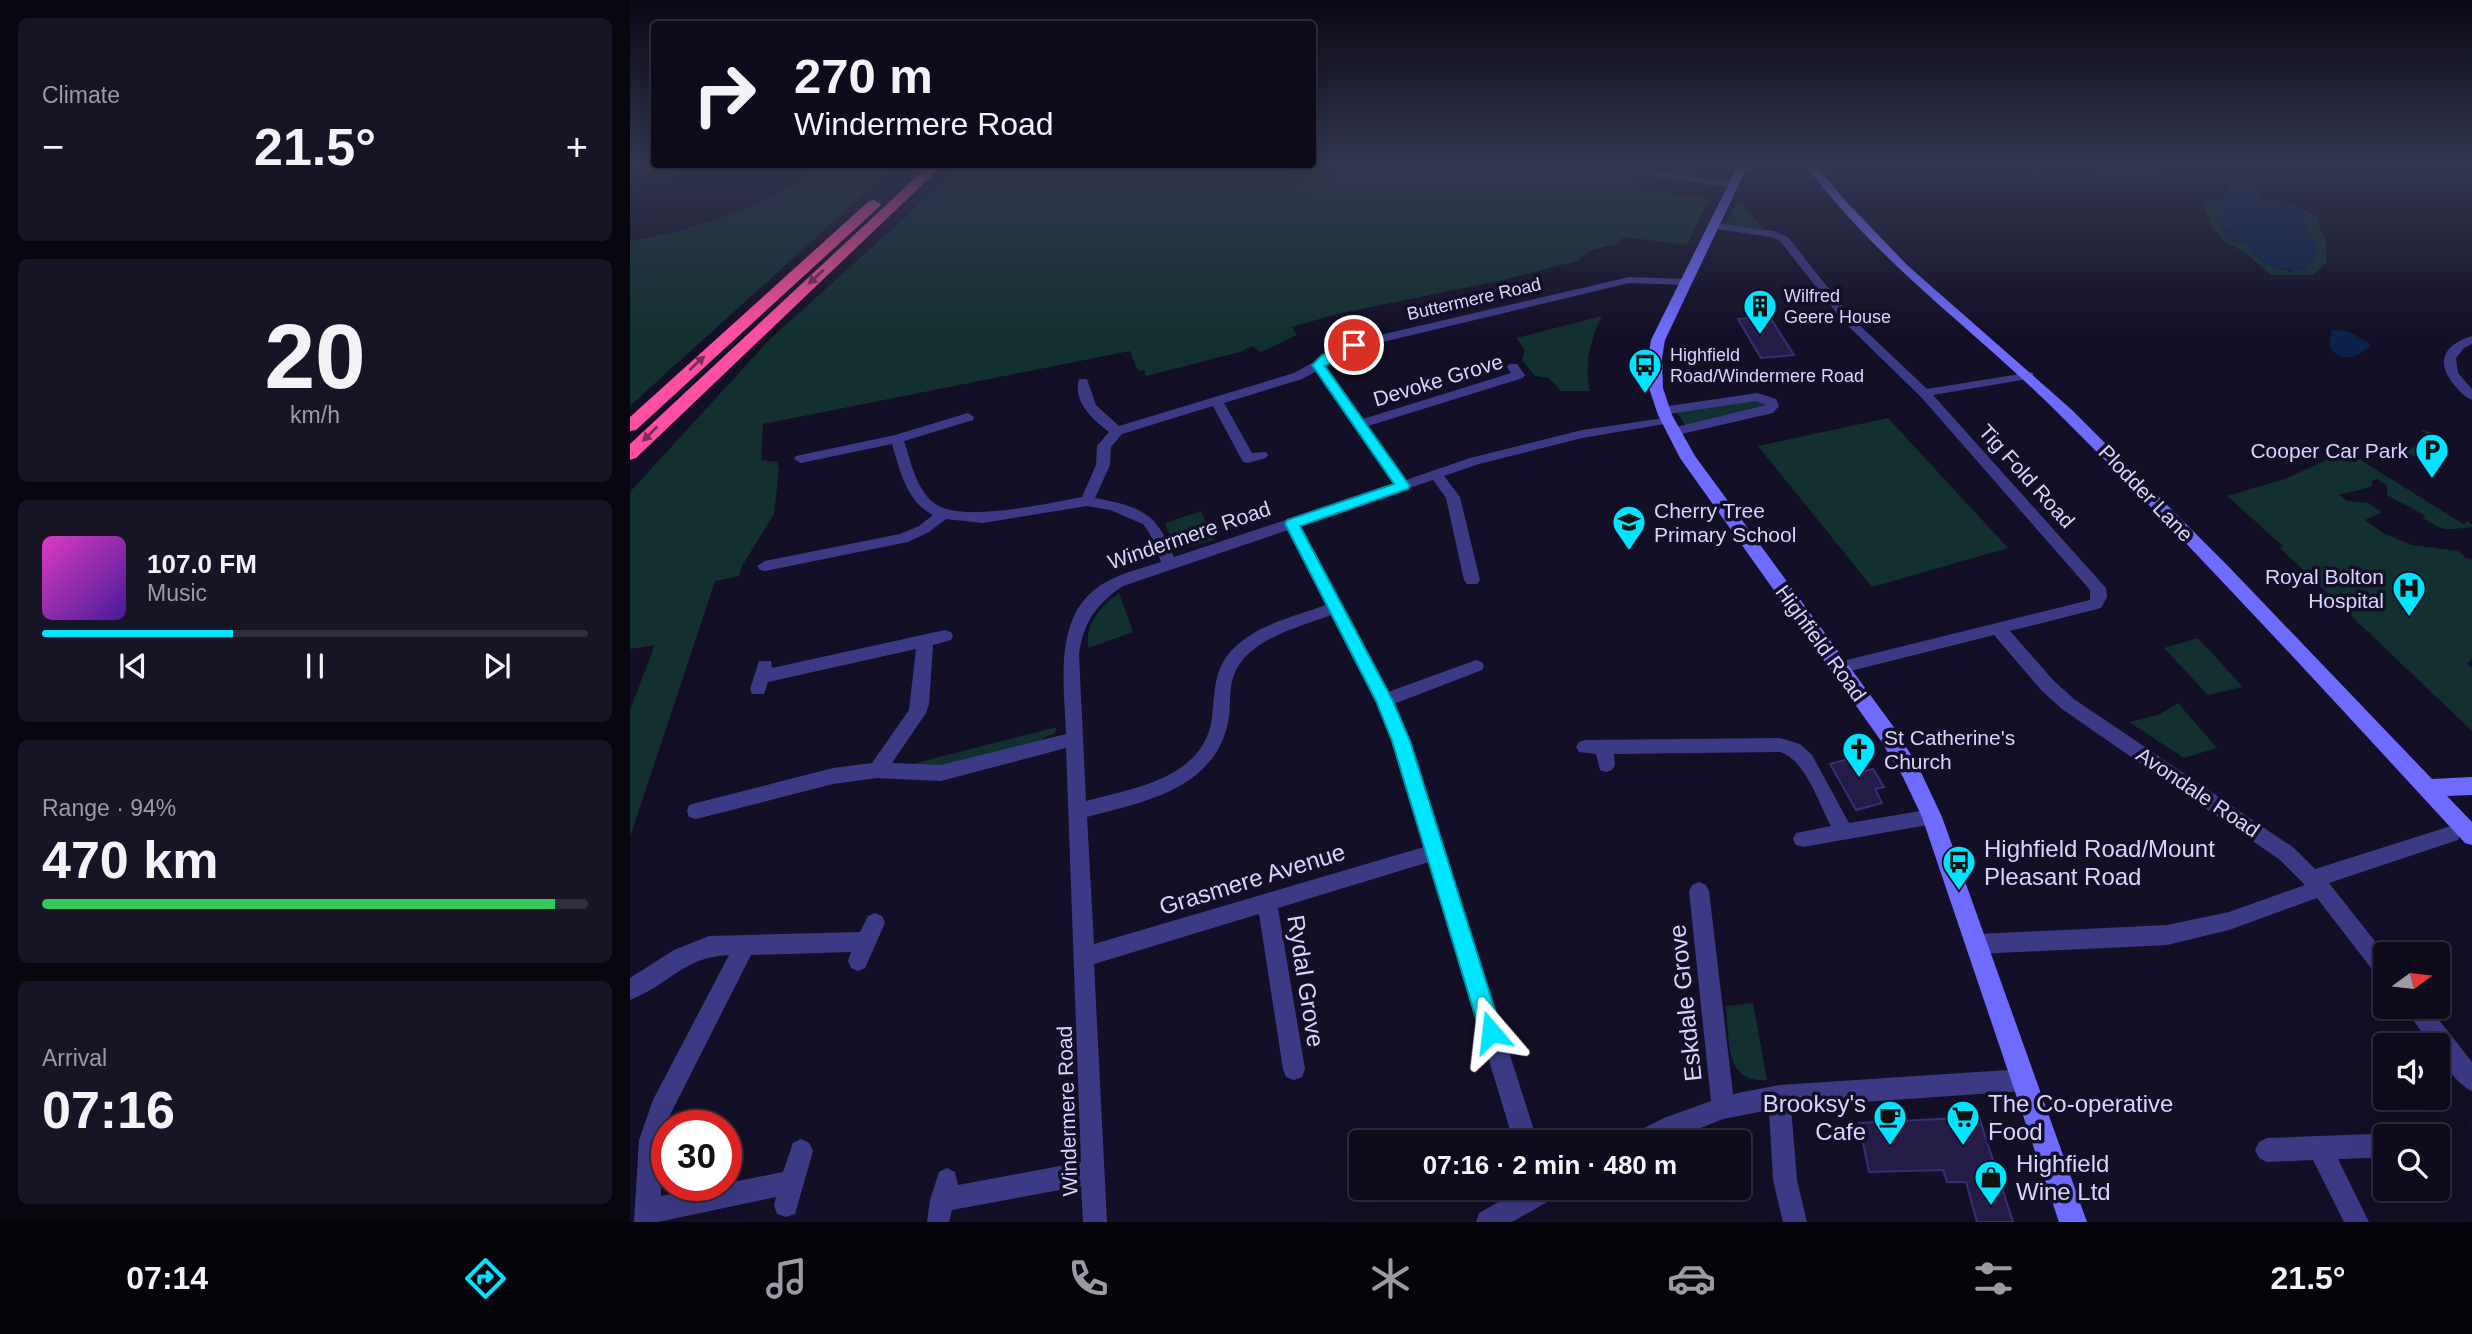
<!DOCTYPE html>
<html lang="en">
<head>
<meta charset="utf-8">
<style>
	:root { --surface:#0e0b1c; --page:#171425; --text:#f1f3f6; --muted:#9b9ba3; --line:#2e2b3b; --accent:#00e5ff }
	body { margin:0; font-family:Helvetica,sans-serif; background:var(--page); color:var(--text); height:100vh; display:flex; flex-direction:column; font-size:26px; white-space:nowrap }
	* { box-sizing:border-box; margin:0 }
	p { font-size:23px; color:var(--muted) }
	.icon { flex:none; width:38px; height:38px; fill:none; stroke:currentColor; stroke-width:2; stroke-linecap:round; stroke-linejoin:round }
	.map { position:relative; flex:1; overflow:hidden }
	.drawer { display:flex; flex-direction:column; gap:18px; padding:18px; background:#08060f; width:630px }
	.drawer>* { flex:none }
	.top-card { position:absolute; left:21px; top:21px; width:665px; height:147px; border-radius:7px; box-shadow:0 7px 28px #0002,0 0 0 2px var(--line); background:#0e0b1c; color:var(--text); overflow:hidden }
	.needle { width:46px; rotate:75deg }
	.tools { position:absolute; left:1743px; top:942px; display:grid; gap:14px }
	.tools a { display:grid; place-items:center; width:77px; height:77px; border-radius:7px; background:var(--surface); box-shadow:0 7px 28px #0002,0 0 0 2px var(--line); font-size:35px }
	.speed { position:absolute; left:21px; top:1110px; display:flex; gap:14px; font-size:35px; font-weight:700; text-align:center }
	.speed>* { display:grid; place-content:center; width:91px; height:91px; border-radius:50%; background:var(--surface); box-shadow:0 7px 28px #0002,0 0 0 2px var(--line); line-height:1 }
	.speed .limit { border:10px solid #d22; background:#fff; color:#111 }
	.pin { position:absolute; display:grid; place-items:center; width:60px; height:60px; color:#fff; margin:-30px; border:4px solid #fff; border-radius:50%; box-shadow:0 2px 7px #0007 }
	.me { position:absolute; width:77px; margin:-38px; rotate:343deg; stroke-linejoin:round; filter:drop-shadow(0 0 5px #0008) }
	.turn { display:flex; align-items:center; gap:24px; height:147px; padding:0 28px; font-size:32px }
	.turn .icon { width:91px; height:91px; stroke-width:2.5 }
	.turn b { display:block; font-size:49px; line-height:60px }
	.big { font-size:52px; font-weight:600; line-height:1.1 }
	.drawer .widget { flex:1; display:flex; flex-direction:column; justify-content:center; gap:10px; min-width:0; padding:0 24px; border-radius:10px; background:var(--page) }
	.drawer .dial { align-items:center; gap:0 }
	.dial b { font-size:91px; line-height:1 }
	.song { display:flex; align-items:center; gap:21px }
	.cover { width:84px; height:84px; border-radius:10px; background:linear-gradient(135deg,hsl(310 70% 55%),hsl(260 70% 35%)) }
	.played { height:7px; border-radius:4px; background:linear-gradient(90deg,var(--accent) 35%,var(--line) 35%) }
	.keys { display:flex; justify-content:space-around; direction:ltr }
	.heat { display:flex; justify-content:space-between; align-items:center; font-size:38px; direction:ltr }
	.charge { height:10px; border-radius:5px; background:linear-gradient(90deg,#34c759 94%,var(--line) 0) }
	.trip { position:absolute; left:719px; top:1130px; width:402px; height:70px; border-radius:7px; background:var(--surface); box-shadow:0 7px 28px #0002,0 0 0 2px var(--line); font-weight:600; line-height:70px; text-align:center }
	.dock { display:flex; height:112px; justify-content:space-around; align-items:center; background:#06040b; color:var(--muted) }
	.dock .icon { width:49px; height:49px }
	.dock .selected { color:var(--accent) }
	.dock b { font-size:32px; color:var(--text) }
	main { display:flex; flex:1; min-height:0 }
	.map>svg:first-child { display:block }
	.green { fill:#12302f }
	.water { fill:#0c2248 }
	.building { fill:#241b47; stroke:#3b2d73; stroke-width:2 }
	.lines { fill:none; stroke-linecap:round; stroke-linejoin:round }
	.street { fill:#3d3a85; fill-rule:evenodd }
	.secondary { fill:#6f6bff; fill-rule:evenodd }
	.highway { fill:#ff4fa3; fill-rule:evenodd }
	.oneway { fill:#7d2c5e }
	.route { fill:#00e5ff; stroke:#0095a6; stroke-width:2 }
	.labels { text-anchor:middle; dominant-baseline:central; stroke-width:7; stroke-linejoin:round; paint-order:stroke }
	.far-poi-label { font-size:18px; fill:#d9d4ff; stroke:#130f26; text-anchor:start }
	.far-street-label { font-size:18px; fill:#d9d4ff; stroke:#130f26 }
	.street-label { font-size:21px; fill:#d9d4ff; stroke:#130f26 }
	.poi-label { font-size:21px; fill:#d9d4ff; stroke:#130f26; text-anchor:end }
	.near-poi-label { font-size:24px; fill:#d9d4ff; stroke:#130f26; text-anchor:start }
	.near-street-label { font-size:24px; fill:#d9d4ff; stroke:#130f26 }
</style>
</head>
<body>
<main>
<section class="drawer">
<div class="widget"><p>Climate</p>
<div class="heat"><a>−</a><b class="big">21.5°</b><a>+</a></div>
</div>
<div class="widget dial"><b>20</b><p>km/h</p></div>
<div class="widget">
<div class="song"><i class="cover"></i><div><b>107.0 FM</b><p>Music</p></div></div>
<div class="played"></div>
<div class="keys"><svg class="icon" aria-label="previous" viewBox="0 0 24 24"><path d="M18 5L8 12l10 7zM5 5v14"/></svg><svg class="icon" aria-label="pause" viewBox="0 0 24 24"><path d="M8 5v14M16 5v14"/></svg><svg class="icon" aria-label="next" viewBox="0 0 24 24"><path d="M6 5l10 7-10 7zM19 5v14"/></svg></div>
</div>
<div class="widget"><p>Range · 94%</p><b class="big">470 km</b><div class="charge"></div></div>
<div class="widget"><p>Arrival</p><b class="big">07:16</b></div>
</section>
<div class="map">
<svg width="1842" height="1222" viewBox="0 0 1842 1222">
	<rect width="100%" height="100%" fill="#130f26"/>
	<g class="green">
		<path d="M1013,163L1012,173L1003,188L1079,199L1057,245L995,237L985,244L962,250L947,261L873,280L707,314L662,327L667,335L631,352L622,346L610,352L516,376L514,370L508,371L500,351L133,424L131,460L147,462L149,469L144,514L112,566L109,576L85,581L0,837V710L25,645L0,649V492L140,339L333,165Z"/>
		<path d="M1304,163H1521L1529,172L1449,167H1326Z"/>
		<path d="M195,165H266L0,406V241C69,228 139,207 195,165Z"/>
		<path d="M1604,183L1622,187L1633,199L1658,203L1691,218L1686,220L1696,241L1697,262L1683,275H1641L1613,251L1594,241L1581,226L1573,205L1601,216L1590,228L1609,243L1615,244C1635,261 1633,266 1662,272L1686,244L1670,221L1647,202L1631,199L1611,186H1599Z"/>
		<path d="M1107,202L1112,203L1134,230L1096,224Z"/>
		<path d="M972,316C960,341 954,363 960,391H931L919,378L905,376L892,360L895,350L886,338Z"/>
		<path d="M1126,400L1136,403V405L1055,425L1047,412Z"/>
		<path d="M1258,418L1378,548L1242,587L1128,446Z"/>
		<path d="M1793,430L1815,437L1801,441L1809,448L1793,461L1776,452L1800,436L1791,431Z"/>
		<path d="M1716,451L1833,524L1838,521L1842,525V527C1814,530 1815,532 1793,518L1796,516L1757,495V485L1747,479L1742,481V486C1731,491 1716,492 1709,495L1718,501L1738,503L1752,512L1735,520L1755,534L1782,545L1828,551L1836,558L1842,559V659L1837,664L1842,668V731L1650,548L1653,546L1597,496L1655,479Z"/>
		<path d="M571,511L584,540L554,548L544,545L535,523Z"/>
		<path d="M489,593L503,632L458,648C455,623 470,607 489,593Z"/>
		<path d="M1568,638L1613,687L1578,695L1534,648Z"/>
		<path d="M1548,703L1587,748L1554,758L1499,722L1530,714Z"/>
		<path d="M427,727L425,733L413,738V742L312,767L274,766Z"/>
		<path d="M1123,1003L1137,1080C1093,1084 1100,1038 1096,1006Z"/>
	</g>
	<g class="water">
		<path d="M1599,186L1614,187L1631,199L1657,204L1679,215L1670,222L1686,244V257L1673,271L1647,269L1634,264L1615,244H1609L1594,238L1598,232L1584,220L1600,215L1573,205L1571,200L1594,199Z"/>
		<path d="M1702,330L1718,331L1741,344C1729,359 1712,363 1699,347Z"/>
	</g>
	<g class="building">
		<path d="M1139,316L1164,355L1131,358L1108,319Z"/>
		<path d="M1226,757L1234,771L1243,769L1254,787L1245,789L1252,803L1226,810L1200,764Z"/>
		<path d="M1349,1117L1383,1222H1347L1336,1182H1317L1313,1170L1239,1172L1229,1123Z"/>
	</g>
	<g class="lines">
		<g class="street">
			<path d="M1013,163H1022L1024,170L1027,171L1103,182L1108,185L1103,188L1027,177L1016,174Z"/>
			<path d="M1084,223L1144,231L1158,237L1221,317L1297,389L1402,372L1404,375L1398,379L1303,395L1476,588L1477,597L1471,608L1380,631L1423,680L1444,699L1664,848L1685,869L1821,826L1828,828L1830,834L1828,840L1699,883L1755,954V980L1748,977L1687,898L1599,930L1537,945L1347,954L1340,951L1337,944L1340,937L1347,934L1537,925L1599,912L1675,885L1650,860L1432,709L1411,690L1364,635L1209,674L1203,673L1201,668L1203,663L1209,662L1460,600V590L1291,397L1213,321L1150,241L1141,237L1080,228L1079,226Z"/>
			<path d="M999,277L1056,279L1062,282L1056,285L999,283L728,348L696,366L733,419L881,373L877,367L879,364H887L895,375L893,378L738,426L776,480L840,458L952,430L1041,417V423L952,438L849,464L814,476L830,497L850,580L847,584H837L834,580L816,498L803,480L670,525L758,692L846,660L852,662L854,666L852,670L764,704L780,741L908,1143H884L799,862L648,908L675,1069L672,1077L664,1080L656,1077L653,1069L629,914L464,964L477,1222H453L451,1186L322,1210L319,1222H297L300,1200L309,1172L317,1168L325,1172L328,1185L451,1162L436,748L311,781L247,778L203,784L66,819L59,817L57,811L59,805L66,803L203,768L242,763L279,710L286,649L138,682L134,694H122L120,689L129,661H141L142,668L315,630L321,632L323,636L321,640L303,645L299,704L296,713L262,763L311,765L436,734C434,679 421,605 484,578C499,571 516,567 531,562L520,534L513,524L480,510L457,506L353,523L316,519L299,532L278,542L135,571L130,570L127,566L135,561L270,534L289,526L303,515C276,501 270,470 262,444L171,463L164,459L166,456L265,435L338,413L344,417L343,420L274,441C281,462 286,489 304,503C330,524 419,503 452,497L466,465L467,446L479,432C463,420 442,401 449,379H457L466,405L489,426L664,373L720,342ZM687,371L764,484L544,557C527,513 512,507 465,498L480,465L481,447L492,434L583,406L613,462L618,463L636,458L638,455L636,452L622,453L594,403L672,379ZM658,530L696,605C663,617 620,626 597,656C583,675 585,696 582,718C574,778 505,788 456,801L449,655C453,623 466,604 493,586ZM701,615L745,701L762,741L794,847L464,944L457,817C512,802 580,791 597,727C603,707 596,683 609,665C629,636 670,627 701,615Z"/>
			<path d="M1842,336V344L1834,348L1826,358L1828,373L1842,389V400C1835,397 1830,392 1825,386C1805,362 1813,345 1842,336Z"/>
			<path d="M1127,393L1146,399L1149,406L1143,413L1043,436L1038,435V429L1136,405L1126,401L1032,415L1026,411L1032,407Z"/>
			<path d="M1150,738L1170,744L1182,755L1219,823L1302,809L1309,811L1311,817L1309,823L1173,847L1166,845L1163,839L1166,833L1201,826C1189,804 1175,759 1150,752L984,754L985,765L982,770L976,772L970,770L966,754L949,752L946,747L949,742L955,740Z"/>
			<path d="M1069,882L1076,885L1079,891L1103,1094L1149,1085L1393,1069L1401,1072L1404,1080L1401,1088L1393,1091L1161,1107L1167,1180L1177,1222H1153L1143,1180L1139,1110L1093,1119L1033,1143H996L1000,1135L1034,1118L1081,1101L1059,891L1062,885Z"/>
			<path d="M245,913L252,916L255,923L235,968L228,971L221,968L218,961L221,952L121,955L40,1115C29,1142 31,1168 31,1196L153,1172L163,1143L171,1139L179,1143L183,1151L165,1214L156,1217L147,1214L144,1205L146,1197L28,1222H4L9,1140L23,1100L99,955C53,957 39,985 0,1000V978L44,950L79,936L230,932L238,916Z"/>
			<path d="M1773,1006H1798L1842,1062V1091C1828,1085 1808,1060 1808,1045H1801Z"/>
			<path d="M1741,1134L1749,1138L1753,1146L1749,1154L1741,1158L1708,1159L1739,1222H1714L1683,1160L1637,1162L1629,1158L1625,1150L1629,1142L1637,1138Z"/>
			<path d="M893,1188H929L926,1197L882,1222H846L849,1213Z"/>
		</g>
		<g class="secondary">
			<path d="M1109,163H1119L1035,340L1032,358L1033,388L1042,415L1065,456L1263,726L1288,766L1312,817L1457,1222H1429L1292,817L1273,777L1249,738L1050,458L1028,415L1019,388L1018,358L1021,340Z"/>
			<path d="M1174,163H1184L1212,197L1277,265L1442,410L1598,566L1802,779L1842,777V795L1817,796L1842,822V845L1835,843C1703,700 1572,556 1434,419C1347,331 1249,265 1174,163Z"/>
		</g>
		<g class="highway">
			<path d="M300,164H314L6,458L0,460V444Z"/>
			<path d="M244,200L251,204L249,207L6,430L0,431V417L239,201Z"/>
		</g>
	</g>
	<defs><path id="oneway-solid" d="M-6-.8H1V-3.2L6.5 0L1 3.2V.8H-6Z" transform="scale(1.75)"/></defs>
	<g class="oneway">
		<use href="#oneway-solid" transform="translate(186 277) rotate(137)"/>
		<use href="#oneway-solid" transform="translate(67 363) rotate(-43)"/>
		<use href="#oneway-solid" transform="translate(20 434) rotate(135)"/>
	</g>
	<linearGradient id="sky" x2="0" y2="1"><stop stop-color="#0a0815"/><stop offset="0.49" stop-color="#333752"/><stop offset="1" stop-color="#333752" stop-opacity="0"/></linearGradient>
	<rect width="1842" height="334" fill="url(#sky)"/>
	<path class="route" d="M724,342L728,343V348L695,366L780,486L778,489L670,526L763,701L780,741L872,1032L869,1039L861,1043L853,1039L850,1032L762,741L746,701L655,524L657,520L764,484L682,365L692,355Z"/>
	<defs>
		<symbol id="building-pin" viewBox="-11 -11 22 30"><path d="M0 17L-7.5 6A9.5 9.5 0 1 1 7.5 6Z" fill="#00e5ff" stroke="#130f26"/><path d="M-4-6H4V6H1V3H-1V6H-4ZM-2.5-4.3h1.7v1.8h-1.7ZM.8-4.3h1.7v1.8H.8ZM-2.5-1h1.7V.8h-1.7ZM.8-1h1.7V.8H.8Z" fill="#111"/></symbol>
		<symbol id="bus-pin" viewBox="-11 -11 22 30"><path d="M0 17L-7.5 6A9.5 9.5 0 1 1 7.5 6Z" fill="#00e5ff" stroke="#130f26"/><path d="M-5-6H5V4H4V6H2V4H-2V6H-4V4H-5ZM-3.5-4V0h7V-4ZM-3.5 1.2v1.5H-2V1.2ZM2 1.2v1.5H3.5V1.2Z" fill="#111"/></symbol>
		<symbol id="parking-pin" viewBox="-11 -11 22 30"><path d="M0 17L-7.5 6A9.5 9.5 0 1 1 7.5 6Z" fill="#00e5ff" stroke="#130f26"/><path d="M-3.5-5.5H1a3.5 3.5 0 0 1 0 7H-1V5.5H-3.5ZM-1-3.4V-.6H.8a1.4 1.4 0 0 0 0-2.8Z" fill="#111"/></symbol>
		<symbol id="school-pin" viewBox="-11 -11 22 30"><path d="M0 17L-7.5 6A9.5 9.5 0 1 1 7.5 6Z" fill="#00e5ff" stroke="#130f26"/><path d="M0-5L7-2L0 1L-7-2ZM-4 1L0 2.5L4 1V4Q0 6-4 4Z" fill="#111"/></symbol>
		<symbol id="hospital-pin" viewBox="-11 -11 22 30"><path d="M0 17L-7.5 6A9.5 9.5 0 1 1 7.5 6Z" fill="#00e5ff" stroke="#130f26"/><path d="M-5-5h3v3.5h4V-5h3V5h-3V1.5h-4V5h-3Z" fill="#111"/></symbol>
		<symbol id="church-pin" viewBox="-11 -11 22 30"><path d="M0 17L-7.5 6A9.5 9.5 0 1 1 7.5 6Z" fill="#00e5ff" stroke="#130f26"/><path d="M-1.2-6h2.4v3.5h3.3v2.4h-3.3V6h-2.4V-.1h-3.3v-2.4h3.3Z" fill="#111"/></symbol>
		<symbol id="cafe-pin" viewBox="-11 -11 22 30"><path d="M0 17L-7.5 6A9.5 9.5 0 1 1 7.5 6Z" fill="#00e5ff" stroke="#130f26"/><path d="M-5.5-4.5H6V0H3Q3 3.5 0 3.5H-2.5Q-5.5 3.5-5.5 0ZM3-3.2v2h1.7v-2ZM-6 4.5H4V6H-6Z" fill="#111"/></symbol>
		<symbol id="supermarket-pin" viewBox="-11 -11 22 30"><path d="M0 17L-7.5 6A9.5 9.5 0 1 1 7.5 6Z" fill="#00e5ff" stroke="#130f26"/><path d="M-6-5.5h2.5l.6 2H6L4.5 2H-2.5L-4.4-4H-6ZM-1.5 3.2a1.3 1.3 0 1 0 .1 0ZM3 3.2a1.3 1.3 0 1 0 .1 0Z" fill="#111"/></symbol>
		<symbol id="shop-pin" viewBox="-11 -11 22 30"><path d="M0 17L-7.5 6A9.5 9.5 0 1 1 7.5 6Z" fill="#00e5ff" stroke="#130f26"/><path d="M-5-2.5h2.3a2.7 3.5 0 0 1 5.4 0H5L5.5 6h-11ZM-1.5-2.5h3a1.5 2.3 0 0 0-3 0Z" fill="#111"/></symbol>
	</defs>
	<g fill-rule="evenodd">
		<use href="#building-pin" x="1111" y="287" width="38" height="52"/>
		<use href="#bus-pin" x="996" y="346" width="38" height="52"/>
		<use href="#parking-pin" x="1783" y="431" width="38" height="52"/>
		<use href="#school-pin" x="980" y="503" width="38" height="52"/>
		<use href="#hospital-pin" x="1760" y="569" width="38" height="52"/>
		<use href="#church-pin" x="1210" y="730" width="38" height="52"/>
		<use href="#bus-pin" x="1310" y="843" width="38" height="52"/>
		<use href="#cafe-pin" x="1241" y="1098" width="38" height="52"/>
		<use href="#supermarket-pin" x="1314" y="1098" width="38" height="52"/>
		<use href="#shop-pin" x="1342" y="1158" width="38" height="52"/>
	</g>
	<g class="labels">
		<g class="far-poi-label">
			<text x="1154" y="296">Wilfred<tspan x="1154" dy="21">Geere House</tspan></text>
			<text x="1040" y="355">Highfield<tspan x="1040" dy="21">Road/Windermere Road</tspan></text>
		</g>
		<g class="far-street-label">
			<text transform="translate(844 299) rotate(-13)">Buttermere Road</text>
		</g>
		<g class="street-label">
			<text transform="translate(808 380) rotate(-17)">Devoke Grove</text>
			<text transform="translate(1397 476) rotate(48)">Tig Fold Road</text>
			<text transform="translate(1516 493) rotate(46)">Plodder Lane</text>
			<text transform="translate(559 535) rotate(-19)">Windermere Road</text>
			<text transform="translate(1191 643) rotate(54)">Highfield Road</text>
			<text transform="translate(1568 792) rotate(34)">Avondale Road</text>
			<text transform="translate(437 1111) rotate(-92)">Windermere Road</text>
		</g>
		<g class="poi-label">
			<text x="1778" y="450">Cooper Car Park</text>
			<text x="1024" y="510" text-anchor="start">Cherry Tree<tspan x="1024" dy="24">Primary School</tspan></text>
			<text x="1754" y="576">Royal Bolton<tspan x="1754" dy="24">Hospital</tspan></text>
			<text x="1254" y="737" text-anchor="start">St Catherine's<tspan x="1254" dy="24">Church</tspan></text>
		</g>
		<g class="near-poi-label">
			<text x="1354" y="848">Highfield Road/Mount<tspan x="1354" dy="28">Pleasant Road</tspan></text>
			<text x="1236" y="1103" text-anchor="end">Brooksy's<tspan x="1236" dy="28">Cafe</tspan></text>
			<text x="1358" y="1103">The Co-operative<tspan x="1358" dy="28">Food</tspan></text>
			<text x="1386" y="1163">Highfield<tspan x="1386" dy="28">Wine Ltd</tspan></text>
		</g>
		<g class="near-street-label">
			<text transform="translate(622 879) rotate(-17)">Grasmere Avenue</text>
			<text transform="translate(676 981) rotate(81)">Rydal Grove</text>
			<text transform="translate(1055 1003) rotate(-96)">Eskdale Grove</text>
		</g>
	</g>
</svg>
<div class="tools">
<a><svg class="needle" viewBox="-14 -14 28 28"><path d="M0-13l5 13h-10z" fill="#e53935"/><path d="M0 13l5-13h-10z" fill="#9b9ba3"/></svg></a>
<a><svg class="icon" aria-label="sound" viewBox="0 0 24 24"><path d="M4 9h4l5-4v14l-5-4H4zM17 9q2 3 0 6"/></svg></a>
<a><svg class="icon" aria-label="search" viewBox="0 0 24 24"><circle cx="10" cy="10" r="6"/><path d="M15 15l6 6"/></svg></a>
</div>
<div class="speed"><div class="limit">30</div></div>
<div class="pin" style="left:724px;top:345px;background:#d93025"><svg class="icon" aria-label="arrive" viewBox="0 0 24 24"><path d="M6 21V4h12l-3 4 3 4H6"/></svg></div>
<svg class="me" style="left:861px;top:1032px" viewBox="-20 -20 40 40"><path d="M0-17L14 15 0 8-14 15z" fill="#00e5ff" stroke="#fff" stroke-width="4"/></svg>
<div class="trip">07:16 · 2 min · 480 m</div>
<div class="top-card">
<div class="turn"><svg class="icon" aria-label="right" viewBox="0 0 24 24"><path d="M7 20v-9h11M14 6l5 5-5 5"/></svg><div><b>270 m</b>Windermere Road</div></div>
</div>
</div>
</main>
<nav class="dock">
<b>07:14</b>
<svg class="icon selected" aria-label="directions" viewBox="0 0 24 24"><path d="M12 3l9 9-9 9-9-9zM9 14v-3h6M13 9l2 2-2 2"/></svg>
<svg class="icon" aria-label="music" viewBox="0 0 24 24"><path d="M9 18V5l10-2v13"/><circle cx="6" cy="18" r="3"/><circle cx="16" cy="16" r="3"/></svg>
<svg class="icon" aria-label="phone" viewBox="0 0 24 24"><path d="M5 4h4l2 5-3 2q2 4 5 5l2-3 5 2v4C11 20 4 13 5 4z"/></svg>
<svg class="icon" aria-label="climate" viewBox="0 0 24 24"><path d="M12 3v18M4 7l16 10M4 17L20 7"/></svg>
<svg class="icon" aria-label="car" viewBox="0 0 24 24"><path d="M5 17H2v-5l4-1 3-4h7l3 4 3 1v5h-3M9 17h6M6 11h13"/><circle cx="7" cy="17" r="2"/><circle cx="17" cy="17" r="2"/></svg>
<svg class="icon" aria-label="filters" viewBox="0 0 24 24"><path d="M4 7h16M4 17h16"/><circle cx="9" cy="7" r="2"/><circle cx="15" cy="17" r="2"/></svg>
<b>21.5°</b>
</nav>
</body>
</html>
